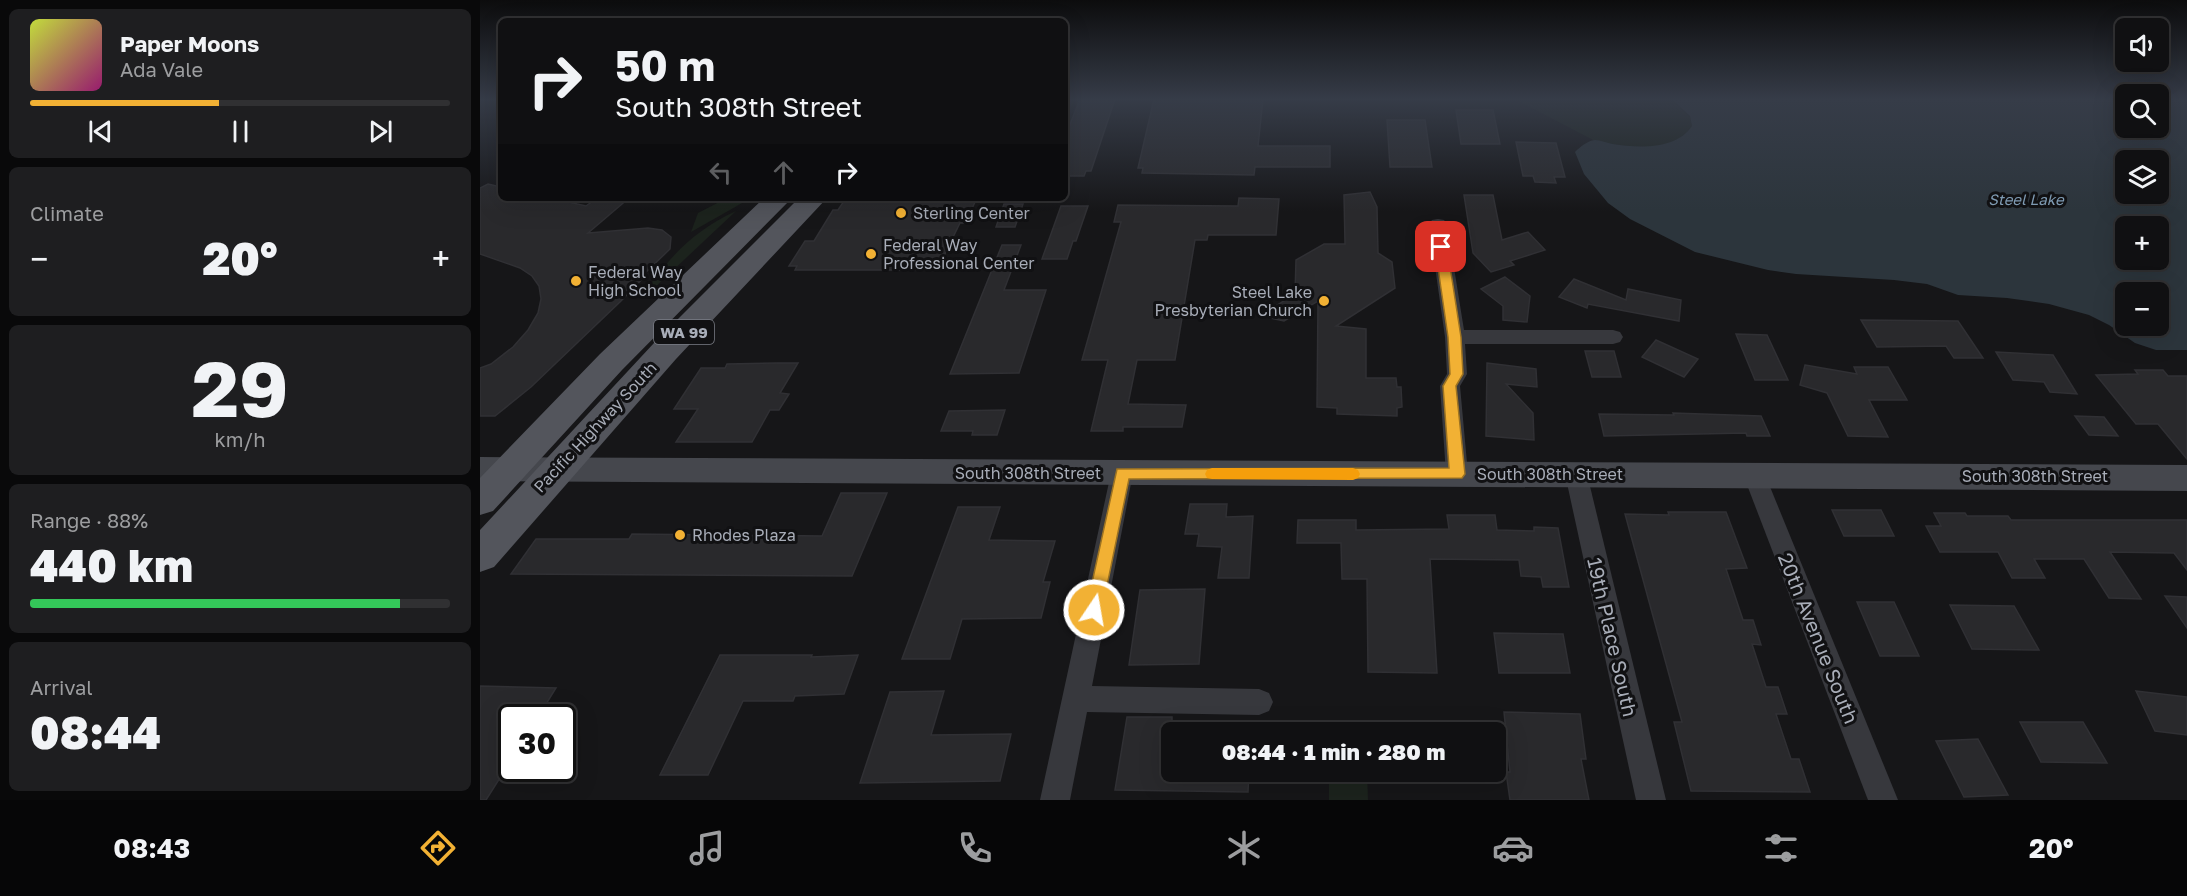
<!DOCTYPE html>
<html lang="en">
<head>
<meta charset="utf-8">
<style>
	:root { --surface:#101012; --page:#1e1e20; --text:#f1f3f6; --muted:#9c9d9f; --line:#303032; --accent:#f2b134 }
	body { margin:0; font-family:"Golos Text",sans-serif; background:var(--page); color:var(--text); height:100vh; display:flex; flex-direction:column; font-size:22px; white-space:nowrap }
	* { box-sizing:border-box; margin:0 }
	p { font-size:20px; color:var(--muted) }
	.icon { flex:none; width:33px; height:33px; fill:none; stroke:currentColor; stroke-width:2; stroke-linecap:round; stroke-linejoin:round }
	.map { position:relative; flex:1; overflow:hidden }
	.details { display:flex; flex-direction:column; gap:9px; padding:9px; background:#09090a; width:480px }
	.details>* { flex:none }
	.banner { position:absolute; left:18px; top:18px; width:570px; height:183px; border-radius:9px; box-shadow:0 6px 24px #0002,0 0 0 2px var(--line); background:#101012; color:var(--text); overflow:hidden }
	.tools { position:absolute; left:1635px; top:18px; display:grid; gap:12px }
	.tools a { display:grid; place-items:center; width:54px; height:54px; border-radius:9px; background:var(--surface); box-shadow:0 6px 24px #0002,0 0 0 2px var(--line); font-size:30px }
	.speed { position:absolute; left:18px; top:704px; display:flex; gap:12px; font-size:30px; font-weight:700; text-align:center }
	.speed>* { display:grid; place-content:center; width:78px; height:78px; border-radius:50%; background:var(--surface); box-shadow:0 6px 24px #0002,0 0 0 2px var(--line); line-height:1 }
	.speed .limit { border:3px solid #111; border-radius:9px; background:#fff; color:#111 }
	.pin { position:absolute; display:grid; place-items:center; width:51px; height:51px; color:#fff; margin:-26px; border-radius:12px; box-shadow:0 3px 9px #0006 }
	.me { position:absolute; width:66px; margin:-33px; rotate:12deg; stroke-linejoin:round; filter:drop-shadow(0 0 4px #0008) }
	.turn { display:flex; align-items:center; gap:21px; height:126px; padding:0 18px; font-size:27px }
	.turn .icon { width:78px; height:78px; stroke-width:2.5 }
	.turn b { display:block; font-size:42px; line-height:51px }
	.lanes { display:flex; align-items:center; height:57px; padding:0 18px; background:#0003; justify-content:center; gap:30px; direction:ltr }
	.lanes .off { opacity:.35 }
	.big { font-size:45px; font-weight:800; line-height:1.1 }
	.details .card { flex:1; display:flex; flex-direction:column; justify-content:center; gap:9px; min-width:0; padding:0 21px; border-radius:9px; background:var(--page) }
	.details .dial { align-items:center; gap:0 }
	.dial b { font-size:78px; line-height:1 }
	.song { display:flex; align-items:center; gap:18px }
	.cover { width:72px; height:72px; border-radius:9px; background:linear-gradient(135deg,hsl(70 70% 55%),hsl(320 70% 35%)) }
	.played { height:6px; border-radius:3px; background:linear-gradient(90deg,var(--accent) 45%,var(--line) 45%) }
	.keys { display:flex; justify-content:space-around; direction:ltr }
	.heat { display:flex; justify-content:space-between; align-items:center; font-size:33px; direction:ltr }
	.charge { height:9px; border-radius:4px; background:linear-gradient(90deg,#34c759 88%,var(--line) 0) }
	.trip { position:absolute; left:681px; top:722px; width:345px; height:60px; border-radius:9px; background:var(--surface); box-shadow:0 6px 24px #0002,0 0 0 2px var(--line); font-weight:800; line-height:60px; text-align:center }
	.tab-bar { display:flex; height:96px; justify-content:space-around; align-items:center; background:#060607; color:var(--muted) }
	.tab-bar .icon { width:42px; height:42px }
	.tab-bar .selected { color:var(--accent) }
	.tab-bar b { font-size:27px; color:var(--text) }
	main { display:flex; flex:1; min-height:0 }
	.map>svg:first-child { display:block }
	.green { fill:#1c231d }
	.water { fill:#2c353c; fill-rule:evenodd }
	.building { fill:#29292c; stroke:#303034; stroke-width:1.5 }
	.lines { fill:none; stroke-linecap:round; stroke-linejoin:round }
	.street { fill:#37383d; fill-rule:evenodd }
	.secondary { fill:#45474d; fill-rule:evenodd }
	.primary { fill:#53555c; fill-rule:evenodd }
	.route { fill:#f2b134; stroke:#9d7322; stroke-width:1.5 }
	.slow { fill:#f59e0b }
	.poi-dot { fill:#f2b134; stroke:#111113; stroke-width:2 }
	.labels { text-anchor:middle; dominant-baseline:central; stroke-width:6; stroke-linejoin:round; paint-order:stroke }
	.far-water-label { font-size:15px; font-style:italic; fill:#7f9bb3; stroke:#111113 }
	.shield { fill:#111113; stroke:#7b7e86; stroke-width:1.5 }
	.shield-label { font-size:15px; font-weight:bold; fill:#a8adb8 }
	.poi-label { font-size:16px; fill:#a8adb8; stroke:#111113; text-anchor:start }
	.street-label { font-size:16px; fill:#a8adb8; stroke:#111113 }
	.near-street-label { font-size:20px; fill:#a8adb8; stroke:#111113 }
</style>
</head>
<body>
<main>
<section class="details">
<div class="card">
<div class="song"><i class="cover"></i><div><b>Paper Moons</b><p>Ada Vale</p></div></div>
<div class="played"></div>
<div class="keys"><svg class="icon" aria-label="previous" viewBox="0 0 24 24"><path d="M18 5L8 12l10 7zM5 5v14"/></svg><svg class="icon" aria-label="pause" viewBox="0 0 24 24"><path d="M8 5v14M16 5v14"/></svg><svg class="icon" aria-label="next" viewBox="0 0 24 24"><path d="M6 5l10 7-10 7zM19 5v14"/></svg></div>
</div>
<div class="card"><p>Climate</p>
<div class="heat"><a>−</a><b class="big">20°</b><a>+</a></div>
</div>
<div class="card dial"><b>29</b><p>km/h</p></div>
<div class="card"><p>Range · 88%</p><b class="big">440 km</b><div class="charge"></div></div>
<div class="card"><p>Arrival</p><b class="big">08:44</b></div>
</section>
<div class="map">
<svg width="1707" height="800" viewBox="0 0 1707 800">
	<rect width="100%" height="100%" fill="#161618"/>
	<g class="green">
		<path d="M1035,99H1192L1210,117L1212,126C1192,156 1143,147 1113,140Z"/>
		<path d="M247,198H271L211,232L218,213Z"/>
		<path d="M256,211L173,289L169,286C195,251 216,230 256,211Z"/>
		<path d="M849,771H887L888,800H849Z"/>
	</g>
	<path class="water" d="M1192,99H1645L1646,128H1678L1679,99H1707V350H1676L1655,343L1629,325L1609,315L1569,304L1527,298L1478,295L1447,284L1414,280L1316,274L1288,270L1215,252L1150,219L1128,203L1104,174L1095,152C1100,147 1107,141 1115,140C1120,140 1127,143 1133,144C1158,148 1196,150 1212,126L1210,116ZM1646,160H1678V194H1646ZM1646,226H1678V260H1646ZM1646,292H1678V326H1646Z"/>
	<g class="building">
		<path d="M600,99H635L611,171H606L604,176H585V137Z"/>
		<path d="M674,99H783L778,146H850V167H775L774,175L662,173L663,168H658Z"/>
		<path d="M976,110H1013L1020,144H981Z"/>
		<path d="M907,120H945L952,167H910Z"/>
		<path d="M1036,142L1076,143L1085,177H1074L1076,183L1055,182L1053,176H1043Z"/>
		<path d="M8,184L21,187V198H71L106,206L117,198H149L108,233L168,228L182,230L191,237L190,249L164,274L165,276L141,301L51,387L15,416H0V368L11,364L33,347L48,330L58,313L61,299L59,286L52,276L40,268L0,254V188Z"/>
		<path d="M890,192L897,207L898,253L912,262L915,288L856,326L886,329V378H916L917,387H921L922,407L917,408V416L857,414V408L837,407L838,301L804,321L780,316L815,294L816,260L844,244H865L864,195Z"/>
		<path d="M984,195H1013L1022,240L1048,232L1065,250L1030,261L1034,265L1011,272L993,253Z"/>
		<path d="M366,198H497L485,223H480L459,266H452L450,270H315L317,266H309L325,241H334L353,210H358Z"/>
		<path d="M759,198L799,199L796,235H728L727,240H715L695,360H657L648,404L706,405L702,427H643V431H611L628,360H602L641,222H634L638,205L758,206Z"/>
		<path d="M524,204H543L535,227H516Z"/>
		<path d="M581,206H608L596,241H593L587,259H562Z"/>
		<path d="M522,245H541L524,290H566L539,373L470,374Z"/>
		<path d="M1025,277L1050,296L1047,322L1023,320V306L1001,289Z"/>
		<path d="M1094,279L1146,300L1148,289L1201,300L1199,321L1108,304L1107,308L1079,297Z"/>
		<path d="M1381,320L1478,321L1503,358H1474L1466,346L1397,347Z"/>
		<path d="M1256,334L1287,335L1308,380H1275Z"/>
		<path d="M1176,340L1218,359L1204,377L1162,357Z"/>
		<path d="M1105,351H1134L1141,377H1112Z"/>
		<path d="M1516,352L1573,355L1597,394L1570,392L1564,382L1533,380Z"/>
		<path d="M297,363H318L300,393L309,394L299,410H290L272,442H196L218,409H194L221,368H245L247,364Z"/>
		<path d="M1007,363L1056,369L1057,387L1026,384L1053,413L1054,440L1006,436Z"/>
		<path d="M1325,365L1377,374L1374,367H1408L1427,400H1389L1408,437L1368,436L1347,393L1320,385Z"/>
		<path d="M1655,370H1683L1688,376H1707V459L1678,424H1656L1616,375L1658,374Z"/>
		<path d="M525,410L517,435H492L493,431H461L469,411Z"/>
		<path d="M1193,413L1281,416L1290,436H1267L1266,433L1124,436L1119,414L1194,415Z"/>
		<path d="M1595,416L1624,417L1638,436L1609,435Z"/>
		<path d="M361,493H407L372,576L31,574L56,539H149L152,534L342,536Z"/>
		<path d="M710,504H747L746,517L773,516L769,578H738L742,547L717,546L719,534H705Z"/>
		<path d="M478,507H520L509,540L575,541L563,582H570L561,618L482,619L470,659H422Z"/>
		<path d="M1352,510H1401L1414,536H1364Z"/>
		<path d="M1188,512H1246L1267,568L1246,569L1263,620H1273L1281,645L1272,644L1286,687H1298L1307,714H1296L1311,759H1319L1330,792L1211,791L1194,722H1202L1145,514L1189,515Z"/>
		<path d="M1454,513H1485L1487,516H1528L1531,520H1707V570L1694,553L1630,552L1661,599L1629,598L1604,559H1554L1565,578H1532L1518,552H1460L1446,526H1461Z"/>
		<path d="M967,515H1015L1017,530L1054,531V527L1078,528L1089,587H1063L1061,577L1041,576L1039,560L950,559L957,673L888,672L887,579H862L861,543H817L818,520H876V530L969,529Z"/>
		<path d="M725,589L719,664L649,665L660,590Z"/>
		<path d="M1685,596L1707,597V628Z"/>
		<path d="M1377,602H1414L1439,656H1400Z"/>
		<path d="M1470,605L1534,606L1559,650L1492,649Z"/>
		<path d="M1014,633L1083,634L1090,673H1019Z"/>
		<path d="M240,655H332L331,657L378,655L364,694L315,696L313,701H263L228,775H180Z"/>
		<path d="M0,686L76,688L58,717H32V759L6,800H0Z"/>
		<path d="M464,691L451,735L531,734L520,781L380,783L410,692Z"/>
		<path d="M1656,691L1707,697V735L1675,731Z"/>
		<path d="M1024,712L1100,714L1106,759H1101L1109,800H1030L1026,772H1030Z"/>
		<path d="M647,717H692V771H769L768,792L635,790Z"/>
		<path d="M1540,722H1603L1627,763L1561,762Z"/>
		<path d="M1498,739L1528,795L1484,797L1456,741Z"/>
	</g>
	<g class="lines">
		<g class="street">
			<path d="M958,219L964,220L967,224L984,330H1133L1140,332L1143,337L1140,342L1133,344H985L987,374L980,386L988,474L985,480L977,483L969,480L966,474L960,386L967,374L965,337L949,224L952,220Z"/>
			<path d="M642,464L650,467L653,473L612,686L779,689L789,693L793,702L789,711L779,715L607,712L590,800H560L631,473L634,467Z"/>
			<path d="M1096,465L1104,468L1107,474L1186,800H1156L1085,474L1088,468Z"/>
			<path d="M1275,468L1283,471L1286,477L1418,800H1388L1264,477L1267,471Z"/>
		</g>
		<path class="secondary" d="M0,457L1707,465V491L0,481Z"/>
		<g class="primary">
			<path d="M284,198H312L142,370L13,511L0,515V478L120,354Z"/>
			<path d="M319,198H347L196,359L14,567L0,572V530L174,343Z"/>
		</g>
	</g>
	<linearGradient id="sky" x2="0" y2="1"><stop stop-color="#0c0c0d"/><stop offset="0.47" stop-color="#363c48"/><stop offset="1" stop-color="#363c48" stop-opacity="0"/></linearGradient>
	<rect width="1707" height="211" fill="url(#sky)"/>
	<path class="route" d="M961,243L967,247L981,337L983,374L976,386L985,474L982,478L649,479L622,610L620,615L614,617L608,615L606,610L637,469L969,468L963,386L970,374L968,337L955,247Z"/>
	<path class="slow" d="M732,468H873L878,470L880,474L878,478L873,480L732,479L727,478L725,474L727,470Z"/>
	<g class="poi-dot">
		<circle cx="421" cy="213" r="6"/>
		<circle cx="391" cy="254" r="6"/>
		<circle cx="96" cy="281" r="6"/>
		<circle cx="844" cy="301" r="6"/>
		<circle cx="200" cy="535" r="6"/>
	</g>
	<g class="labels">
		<g class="far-water-label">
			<text x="1546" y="199">Steel Lake</text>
		</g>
		<rect class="shield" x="174" y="320" width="60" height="24" rx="4.5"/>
		<g class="shield-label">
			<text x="204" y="332">WA 99</text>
		</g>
		<g class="poi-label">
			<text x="433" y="213">Sterling Center</text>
			<text x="403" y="245">Federal Way<tspan x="403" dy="18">Professional Center</tspan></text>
			<text x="108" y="272">Federal Way<tspan x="108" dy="18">High School</tspan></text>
			<text x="832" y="292" text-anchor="end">Steel Lake<tspan x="832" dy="18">Presbyterian Church</tspan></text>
			<text x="212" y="535">Rhodes Plaza</text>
		</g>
		<g class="street-label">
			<text transform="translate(115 427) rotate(-47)">Pacific Highway South</text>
			<text x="548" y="473">South 308th Street</text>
			<text x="1070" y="474">South 308th Street</text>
			<text x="1555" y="476">South 308th Street</text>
		</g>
		<g class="near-street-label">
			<text transform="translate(1133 637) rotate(77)">19th Place South</text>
			<text transform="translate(1339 638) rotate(68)">20th Avenue South</text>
		</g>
	</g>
</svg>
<div class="tools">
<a><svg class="icon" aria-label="sound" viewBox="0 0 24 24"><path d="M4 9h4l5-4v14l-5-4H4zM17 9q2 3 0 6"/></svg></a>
<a><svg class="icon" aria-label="search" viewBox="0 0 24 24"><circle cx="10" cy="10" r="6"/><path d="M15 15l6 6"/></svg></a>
<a><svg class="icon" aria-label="layers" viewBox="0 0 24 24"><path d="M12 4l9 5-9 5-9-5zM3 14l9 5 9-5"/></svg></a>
<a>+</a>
<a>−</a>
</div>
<div class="speed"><div class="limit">30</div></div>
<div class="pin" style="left:961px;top:247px;background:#d93025"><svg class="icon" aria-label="arrive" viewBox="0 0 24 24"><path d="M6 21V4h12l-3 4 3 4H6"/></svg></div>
<svg class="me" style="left:614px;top:610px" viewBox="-20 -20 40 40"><circle r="17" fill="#f2b134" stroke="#fff" stroke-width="3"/><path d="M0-11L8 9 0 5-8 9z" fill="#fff"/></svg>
<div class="trip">08:44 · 1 min · 280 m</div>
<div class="banner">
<div class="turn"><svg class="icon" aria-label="right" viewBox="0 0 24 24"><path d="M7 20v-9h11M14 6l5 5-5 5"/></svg><div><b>50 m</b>South 308th Street</div></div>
<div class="lanes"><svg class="icon off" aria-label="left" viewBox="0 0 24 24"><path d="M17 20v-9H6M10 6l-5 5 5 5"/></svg><svg class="icon off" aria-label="ahead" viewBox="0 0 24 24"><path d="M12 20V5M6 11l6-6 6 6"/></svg><svg class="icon" aria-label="right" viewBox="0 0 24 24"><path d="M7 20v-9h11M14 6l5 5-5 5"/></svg></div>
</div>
</div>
</main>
<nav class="tab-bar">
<b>08:43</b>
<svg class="icon selected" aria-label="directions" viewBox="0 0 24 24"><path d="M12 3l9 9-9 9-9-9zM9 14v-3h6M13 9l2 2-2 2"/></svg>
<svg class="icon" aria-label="music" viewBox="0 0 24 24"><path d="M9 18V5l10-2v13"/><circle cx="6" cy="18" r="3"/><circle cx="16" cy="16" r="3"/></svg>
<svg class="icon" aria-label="phone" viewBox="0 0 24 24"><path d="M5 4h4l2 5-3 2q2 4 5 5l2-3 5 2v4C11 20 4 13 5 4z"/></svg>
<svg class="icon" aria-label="climate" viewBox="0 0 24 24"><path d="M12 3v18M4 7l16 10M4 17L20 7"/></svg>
<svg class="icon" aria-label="car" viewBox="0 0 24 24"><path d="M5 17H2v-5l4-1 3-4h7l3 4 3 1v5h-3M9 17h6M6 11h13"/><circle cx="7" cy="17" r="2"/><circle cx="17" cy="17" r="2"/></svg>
<svg class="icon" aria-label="filters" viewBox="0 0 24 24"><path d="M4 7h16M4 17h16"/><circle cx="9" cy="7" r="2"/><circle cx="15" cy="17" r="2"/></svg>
<b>20°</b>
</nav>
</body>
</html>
